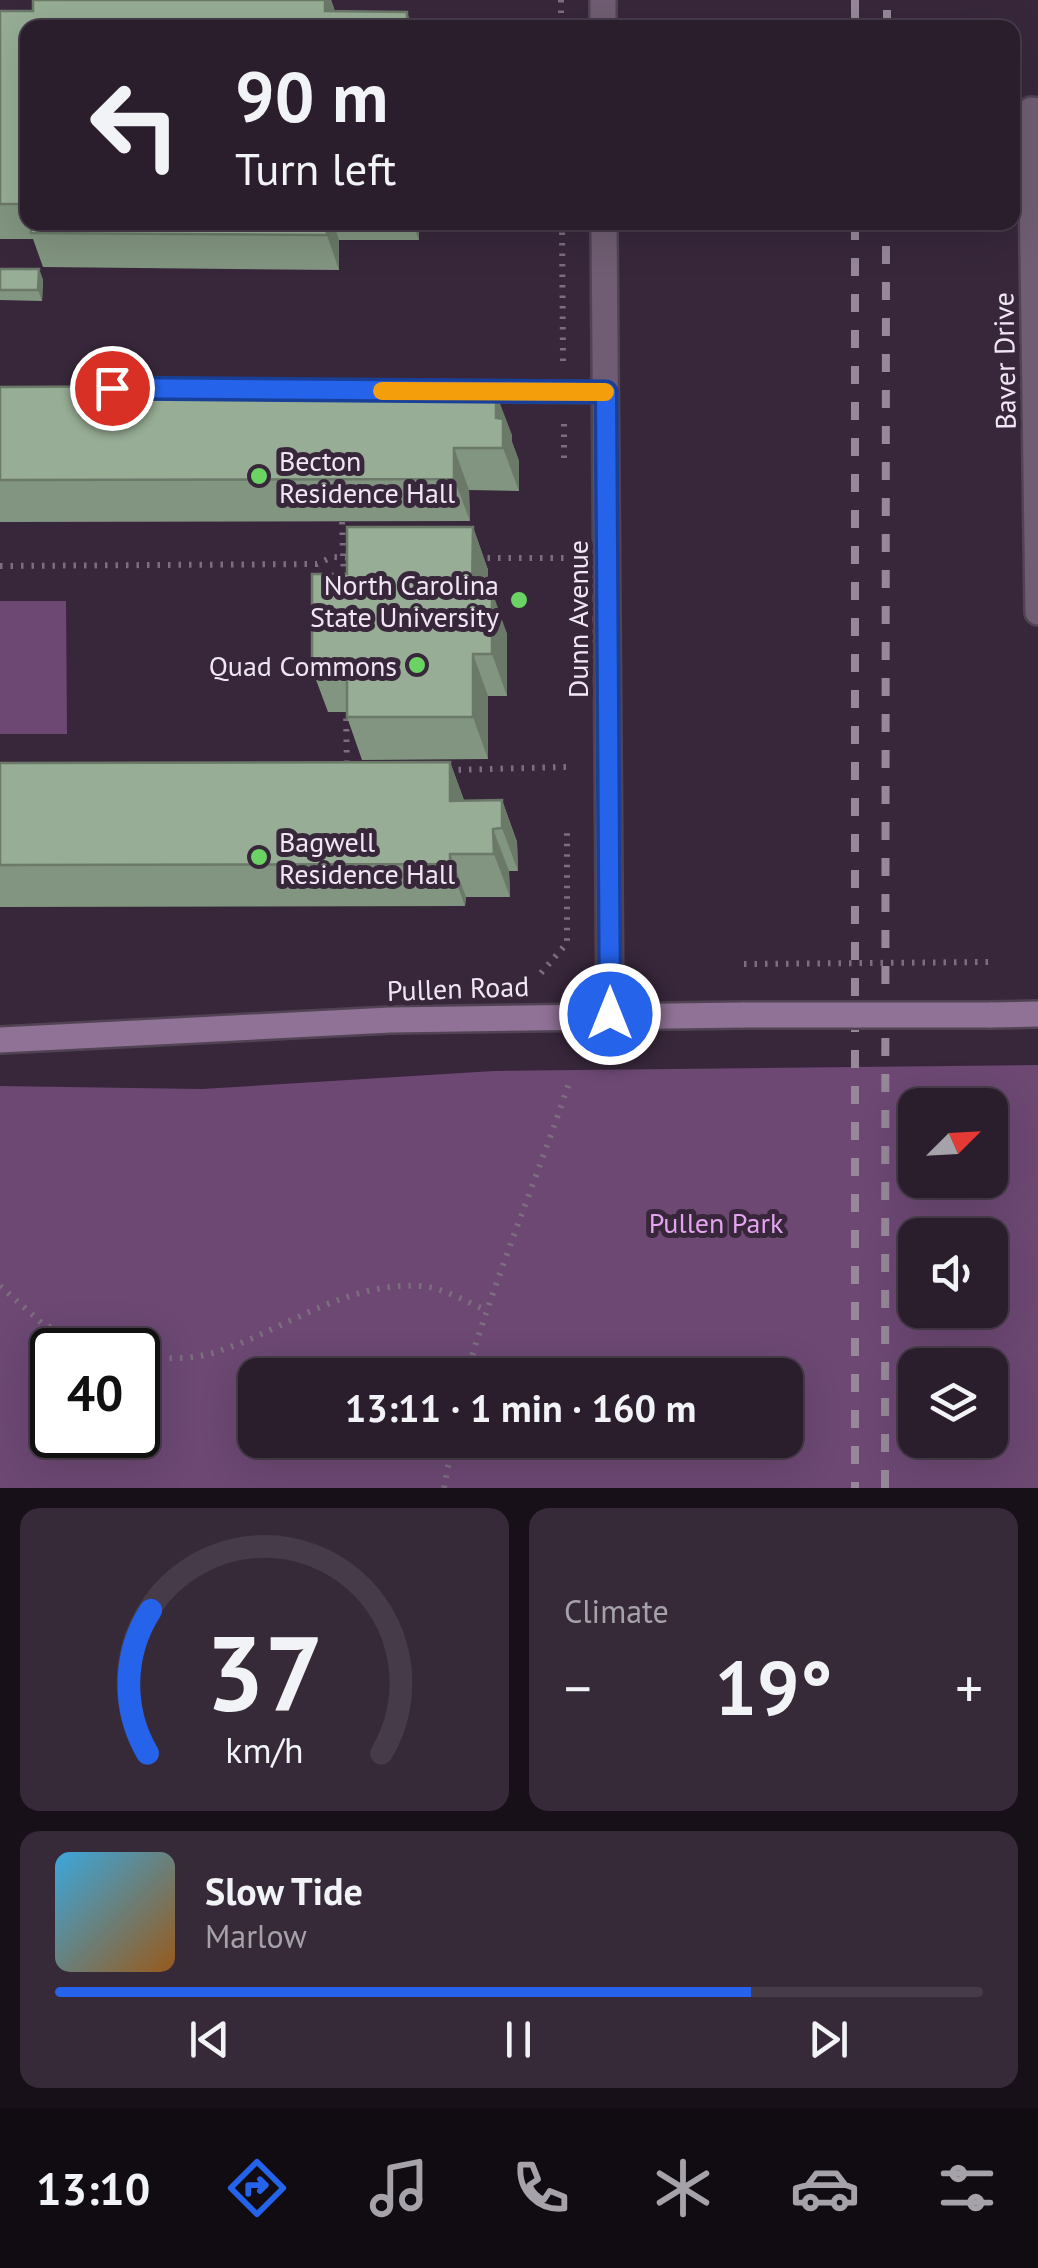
<!DOCTYPE html>
<html lang="en">
<head>
<meta charset="utf-8">
<style>
	:root { --surface:#2a1d2c; --page:#362a38; --text:#f1f3f6; --muted:#a5a2a9; --line:#463b48; --accent:#2563eb }
	body { margin:0; font-family:"PT Sans",sans-serif; background:var(--page); color:var(--text); height:100vh; display:flex; flex-direction:column; font-size:38px; white-space:nowrap }
	* { box-sizing:border-box; margin:0 }
	p { font-size:32px; color:var(--muted) }
	.icon { flex:none; width:55px; height:55px; fill:none; stroke:currentColor; stroke-width:2; stroke-linecap:round; stroke-linejoin:round }
	.map { position:relative; height:1488px; overflow:hidden }
	.sheet { display:flex; flex-direction:column; gap:20px; padding:20px; background:#171018; flex:1 }
	.sheet>* { flex:none }
	.banner { position:absolute; left:20px; top:20px; width:1000px; height:210px; border-radius:20px; box-shadow:0 10px 40px #0002,0 0 0 2px var(--line); background:#2a1d2c; color:var(--text); overflow:hidden }
	.needle { width:65px; rotate:66deg }
	.buttons { position:absolute; left:898px; top:1088px; display:grid; gap:20px }
	.buttons a { display:grid; place-items:center; width:110px; height:110px; border-radius:20px; background:var(--surface); box-shadow:0 10px 40px #0002,0 0 0 2px var(--line); font-size:50px }
	.speed { position:absolute; left:30px; top:1328px; display:flex; gap:20px; font-size:50px; font-weight:700; text-align:center }
	.speed>* { display:grid; place-content:center; width:130px; height:130px; border-radius:50%; background:var(--surface); box-shadow:0 10px 40px #0002,0 0 0 2px var(--line); line-height:1 }
	.speed .limit { border:5px solid #111; border-radius:15px; background:#fff; color:#111 }
	.pin { position:absolute; display:grid; place-items:center; width:85px; height:85px; color:#fff; margin:-42px; border:5px solid #fff; border-radius:50%; box-shadow:0 2px 10px #0007 }
	.me { position:absolute; width:110px; margin:-55px; rotate:0deg; stroke-linejoin:round; filter:drop-shadow(0 0 8px #0008) }
	.turn { display:flex; align-items:center; gap:35px; height:210px; padding:0 50px; font-size:45px }
	.turn .icon { width:130px; height:130px; stroke-width:2.5 }
	.turn b { display:block; font-size:70px; line-height:85px }
	.big { font-size:75px; font-weight:600; line-height:1.1 }
	.sheet .card { flex:1; display:flex; flex-direction:column; justify-content:center; gap:15px; min-width:0; padding:0 35px; border-radius:20px; background:var(--page) }
	.sheet .dial { align-items:center; gap:0 }
	.dial svg { height:260px; overflow:visible; fill:none; stroke:var(--line); stroke-width:7; stroke-linecap:round; text-anchor:middle }
	.dial text { fill:var(--text); stroke:none }
	.song { display:flex; align-items:center; gap:30px }
	.cover { width:120px; height:120px; border-radius:15px; background:linear-gradient(135deg,hsl(200 70% 55%),hsl(30 70% 35%)) }
	.played { height:10px; border-radius:5px; background:linear-gradient(90deg,var(--accent) 75%,var(--line) 75%) }
	.keys { display:flex; justify-content:space-around; direction:ltr }
	.heat { display:flex; justify-content:space-between; align-items:center; font-size:55px; direction:ltr }
	.sheet .tiles { flex:1; display:grid; gap:20px; grid-template-columns:1fr 1fr }
	.card:last-child { grid-column:span 2 }
	.trip { position:absolute; left:238px; top:1358px; width:565px; height:100px; border-radius:20px; background:var(--surface); box-shadow:0 10px 40px #0002,0 0 0 2px var(--line); font-weight:600; line-height:100px; text-align:center }
	.tabs { display:flex; height:160px; justify-content:space-around; align-items:center; background:#110c12; color:var(--muted) }
	.tabs .icon { width:70px; height:70px }
	.tabs .on { color:var(--accent) }
	.tabs b { font-size:45px; color:var(--text) }
	.map>svg:first-child { display:block }
	.green { fill:#6c4873; fill-rule:evenodd }
	.lines { fill:none; stroke-linecap:round; stroke-linejoin:round }
	.service-casing { stroke:#514354; stroke-width:25 }
	.minor-casing { stroke:#514354; stroke-width:30 }
	.tertiary-casing { stroke:#514354; stroke-width:30 }
	.secondary-casing { stroke:#514354; stroke-width:30 }
	.path { stroke:#7c6d7f; stroke-width:6; stroke-dasharray:2.5 8; stroke-linecap:butt }
	.service { stroke:#705d73; stroke-width:20 }
	.minor { stroke:#705d73; stroke-width:25 }
	.tertiary { stroke:#705d73; stroke-width:25 }
	.secondary { stroke:#907296; stroke-width:25 }
	.rail { stroke:#968899; stroke-width:8; stroke-dasharray:18 18; stroke-linecap:butt }
	.secondary-bridge-casing { stroke:#514354; stroke-width:30; stroke-linecap:butt }
	.path-bridge { stroke:#7c6d7f; stroke-width:6; stroke-dasharray:2.5 8; stroke-linecap:butt }
	.secondary-bridge { stroke:#907296; stroke-width:25 }
	.wall { fill:#829580 }
	.shaded-wall { fill:#6a7968 }
	.building { fill:#97ad95; stroke:#6a7968; stroke-width:2.5 }
	.route-casing { stroke:#184099; stroke-width:25 }
	.route { stroke:#2563eb; stroke-width:18 }
	.slow { stroke:#f59e0b; stroke-width:18 }
	.poi-dot { fill:#6ad364; stroke:#38273b; stroke-width:4 }
	.labels { text-anchor:middle; dominant-baseline:central; stroke-width:10; stroke-linejoin:round; paint-order:stroke }
	.street-label { font-size:28px; fill:#f1e6f3; stroke:#38273b }
	.poi-label { font-size:28px; fill:#f1e6f3; stroke:#38273b; text-anchor:start }
	.park-label { font-size:28px; fill:#e3a3ef; stroke:#38273b }
</style>
</head>
<body>
<div class="map">
<svg width="1038" height="1488" viewBox="0 0 1038 1488">
	<rect width="100%" height="100%" fill="#38273b"/>
	<g class="green">
		<path d="M0,601H66L67,734H0Z"/>
		<path d="M1038,1065V1488H0V1086L202,1089L494,1071ZM915,1105H990V1180H915ZM915,1235H990V1310H915ZM52,1350H138V1435H52ZM915,1365H990V1440H915ZM255,1375H785V1440H255Z"/>
	</g>
	<g class="lines">
		<defs>
			<path id="service" d="M427,391L605,392"/>
			<path id="minor" d="M1038,111L1031,110L1038,612"/>
			<g id="tertiary">
				<path d="M603,0V28"/>
				<path d="M604,222L610,1015"/>
			</g>
			<g id="secondary">
				<path d="M990,1015L1038,1014"/>
				<path d="M0,1040L390,1020L744,1015"/>
			</g>
		</defs>
		<use href="#service" class="service-casing"/>
		<use href="#minor" class="minor-casing"/>
		<use href="#tertiary" class="tertiary-casing"/>
		<use href="#secondary" class="secondary-casing"/>
		<g class="path">
			<path d="M561,0V28"/>
			<path d="M562,222L563,361"/>
			<path d="M564,424V461"/>
			<path d="M342,522L344,581"/>
			<path d="M477,558H566"/>
			<path d="M0,566L317,564L332,557L355,558"/>
			<path d="M346,708L347,771"/>
			<path d="M448,770L567,767V764"/>
			<path d="M541,973L567,943V828"/>
			<path d="M0,1286L43,1324L102,1350"/>
			<path d="M138,1357C165,1359 196,1360 222,1350C289,1327 346,1282 421,1286C441,1287 467,1302 486,1310"/>
			<path d="M466,1375C496,1276 536,1181 569,1083"/>
			<path d="M444,1488L453,1440"/>
		</g>
		<use href="#service" class="service"/>
		<use href="#minor" class="minor"/>
		<use href="#tertiary" class="tertiary"/>
		<use href="#secondary" class="secondary"/>
		<g class="rail">
			<path d="M855,0V28"/>
			<path d="M887,28V0"/>
			<path d="M855,222V1488"/>
			<path d="M885,1488L886,222"/>
		</g>
		<defs>
			<path id="secondary-bridge" d="M744,1015H990"/>
		</defs>
		<use href="#secondary-bridge" class="secondary-bridge-casing"/>
		<path class="path-bridge" d="M744,964L990,962"/>
		<use href="#secondary-bridge" class="secondary-bridge"/>
	</g>
	<g class="wall">
		<path d="M331,0L335,11L28,28V222H419V240H339V270L43,267L33,239H0V11H33Z"/>
		<path d="M0,269H39L43,280L42,301L0,300Z"/>
		<path d="M0,387L453,393L512,435V442L519,461V491L469,490L470,521L0,522Z"/>
		<path d="M473,527L488,570V591L507,634V696H488V759L362,760L347,717V712H328L312,669L347,574Z"/>
		<path d="M450,762L464,800H502L517,842L518,871H509L510,897H466L465,906L0,907V763Z"/>
	</g>
	<g class="shaded-wall">
		<path d="M325,0H331L337,18L325,11Z"/>
		<path d="M407,12L413,28H407Z"/>
		<path d="M326,222H333L339,240V270L327,235Z"/>
		<path d="M412,222H419V240Z"/>
		<path d="M39,269L43,280L42,301L38,290Z"/>
		<path d="M496,393L512,435V442L519,461V491L503,448L496,418Z"/>
		<path d="M454,448L469,490L470,521L454,479Z"/>
		<path d="M473,527L488,570V634L472,591Z"/>
		<path d="M492,591L507,634V696L492,654Z"/>
		<path d="M473,654L488,696V759L473,717Z"/>
		<path d="M450,762L465,804L450,801Z"/>
		<path d="M502,800L517,842L518,871L502,828Z"/>
		<path d="M493,829L509,871L510,897L494,854Z"/>
		<path d="M450,854L466,897L465,906L450,864Z"/>
	</g>
	<g class="building">
		<path d="M33,0H325V11L407,12V28H28V204H0V11H33Z"/>
		<path d="M31,222H326L327,235L31,233Z"/>
		<path d="M0,269H39L38,290H0Z"/>
		<path d="M451,385V393H496V418L503,419V448H454V479L0,480V387Z"/>
		<path d="M347,527H473L472,591H492V654H473V717H347V670L312,669V574H347Z"/>
		<path d="M450,762V801L502,800V828L493,829L494,854H450V864L0,865V763Z"/>
	</g>
	<g class="lines">
		<defs>
			<path id="route" d="M112,388L606,392L610,1014"/>
		</defs>
		<use href="#route" class="route-casing"/>
		<use href="#route" class="route"/>
		<path class="slow" d="M382,391L605,392"/>
	</g>
	<g class="poi-dot">
		<circle cx="259" cy="476" r="10"/>
		<circle cx="519" cy="600" r="10"/>
		<circle cx="417" cy="665" r="10"/>
		<circle cx="259" cy="857" r="10"/>
	</g>
	<g class="labels">
		<g class="street-label">
			<text transform="translate(1004 361) rotate(-91)">Baver Drive</text>
			<text transform="translate(577 619) rotate(-90)">Dunn Avenue</text>
			<text transform="translate(458 988) rotate(-2)">Pullen Road</text>
		</g>
		<g class="poi-label">
			<text x="279" y="460">Becton<tspan x="279" dy="32">Residence Hall</tspan></text>
			<text x="499" y="584" text-anchor="end">North Carolina<tspan x="499" dy="32">State University</tspan></text>
			<text x="397" y="665" text-anchor="end">Quad Commons</text>
			<text x="279" y="841">Bagwell<tspan x="279" dy="32">Residence Hall</tspan></text>
		</g>
		<g class="park-label">
			<text x="716" y="1222">Pullen Park</text>
		</g>
	</g>
</svg>
<div class="buttons">
<a><svg class="needle" viewBox="-14 -14 28 28"><path d="M0-13l5 13h-10z" fill="#e53935"/><path d="M0 13l5-13h-10z" fill="#a5a2a9"/></svg></a>
<a><svg class="icon" aria-label="sound" viewBox="0 0 24 24"><path d="M4 9h4l5-4v14l-5-4H4zM17 9q2 3 0 6"/></svg></a>
<a><svg class="icon" aria-label="layers" viewBox="0 0 24 24"><path d="M12 4l9 5-9 5-9-5zM3 14l9 5 9-5"/></svg></a>
</div>
<div class="speed"><div class="limit">40</div></div>
<div class="pin" style="left:112px;top:388px;background:#d93025"><svg class="icon" aria-label="arrive" viewBox="0 0 24 24"><path d="M6 21V4h12l-3 4 3 4H6"/></svg></div>
<svg class="me" style="left:610px;top:1014px" viewBox="-20 -20 40 40"><circle r="17" fill="#2563eb" stroke="#fff" stroke-width="3"/><path d="M0-11L8 9 0 5-8 9z" fill="#fff"/></svg>
<div class="trip">13:11 · 1 min · 160 m</div>
<div class="banner">
<div class="turn"><svg class="icon" aria-label="left" viewBox="0 0 24 24"><path d="M17 20v-9H6M10 6l-5 5 5 5"/></svg><div><b>90 m</b>Turn left</div></div>
</div>
</div>
<section class="sheet">
<div class="tiles">
<div class="card dial"><svg viewBox="0 0 100 80">
<path d="M14 69A42 42 0 1 1 86 69"/>
<path d="M14 69A42 42 0 0 1 15 25" stroke="#2563eb"/>
<text x="50" y="56" font-size="32" font-weight="700">37</text>
<text x="50" y="72" font-size="11">km/h</text>
</svg></div>
<div class="card"><p>Climate</p>
<div class="heat"><a>−</a><b class="big">19°</b><a>+</a></div>
</div>
<div class="card">
<div class="song"><i class="cover"></i><div><b>Slow Tide</b><p>Marlow</p></div></div>
<div class="played"></div>
<div class="keys"><svg class="icon" aria-label="previous" viewBox="0 0 24 24"><path d="M18 5L8 12l10 7zM5 5v14"/></svg><svg class="icon" aria-label="pause" viewBox="0 0 24 24"><path d="M8 5v14M16 5v14"/></svg><svg class="icon" aria-label="next" viewBox="0 0 24 24"><path d="M6 5l10 7-10 7zM19 5v14"/></svg></div>
</div>
</div>
</section>
<nav class="tabs">
<b>13:10</b>
<svg class="icon on" aria-label="directions" viewBox="0 0 24 24"><path d="M12 3l9 9-9 9-9-9zM9 14v-3h6M13 9l2 2-2 2"/></svg>
<svg class="icon" aria-label="music" viewBox="0 0 24 24"><path d="M9 18V5l10-2v13"/><circle cx="6" cy="18" r="3"/><circle cx="16" cy="16" r="3"/></svg>
<svg class="icon" aria-label="phone" viewBox="0 0 24 24"><path d="M5 4h4l2 5-3 2q2 4 5 5l2-3 5 2v4C11 20 4 13 5 4z"/></svg>
<svg class="icon" aria-label="climate" viewBox="0 0 24 24"><path d="M12 3v18M4 7l16 10M4 17L20 7"/></svg>
<svg class="icon" aria-label="car" viewBox="0 0 24 24"><path d="M5 17H2v-5l4-1 3-4h7l3 4 3 1v5h-3M9 17h6M6 11h13"/><circle cx="7" cy="17" r="2"/><circle cx="17" cy="17" r="2"/></svg>
<svg class="icon" aria-label="filters" viewBox="0 0 24 24"><path d="M4 7h16M4 17h16"/><circle cx="9" cy="7" r="2"/><circle cx="15" cy="17" r="2"/></svg>
</nav>
</body>
</html>
